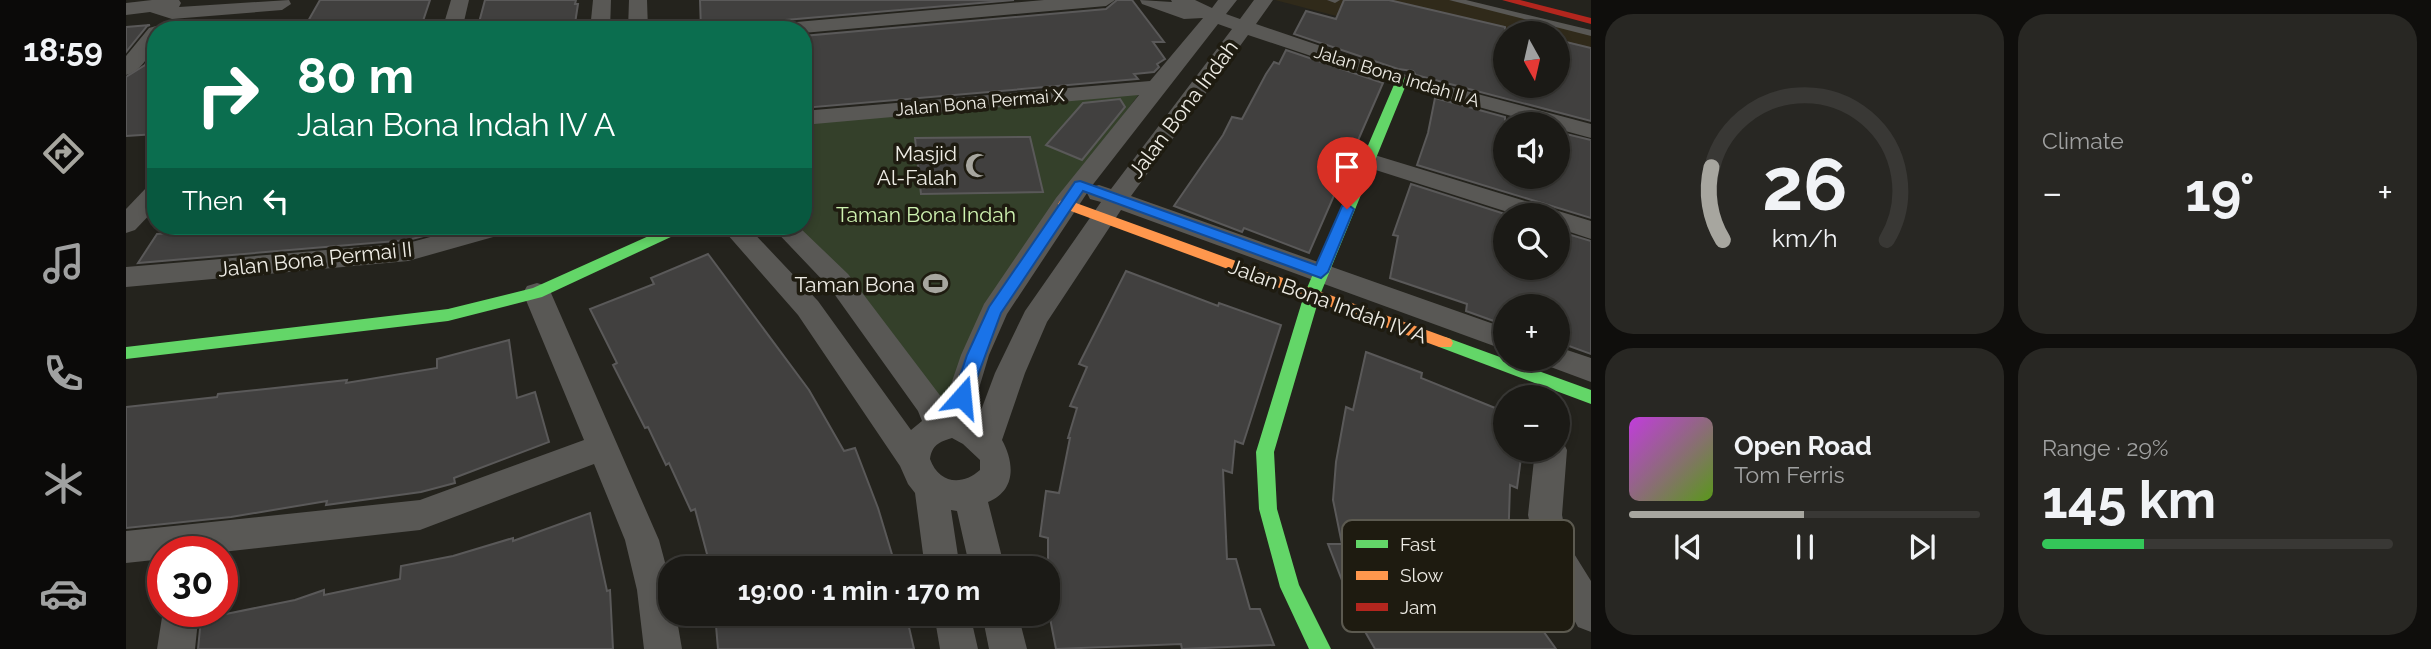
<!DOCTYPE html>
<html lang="en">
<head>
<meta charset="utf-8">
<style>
	:root { --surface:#1b1a16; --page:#282723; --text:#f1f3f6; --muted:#a0a1a1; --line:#393835; --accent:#a7a69f }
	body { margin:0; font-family:Raleway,sans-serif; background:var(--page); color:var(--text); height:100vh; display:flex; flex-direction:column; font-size:26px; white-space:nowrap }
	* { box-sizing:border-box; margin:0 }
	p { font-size:23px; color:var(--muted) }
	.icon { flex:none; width:38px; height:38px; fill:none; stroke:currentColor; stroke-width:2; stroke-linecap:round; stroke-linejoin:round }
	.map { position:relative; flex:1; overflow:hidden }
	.details { display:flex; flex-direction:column; gap:14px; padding:14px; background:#0f0e0c; width:840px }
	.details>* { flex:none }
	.top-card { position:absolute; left:21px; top:21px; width:665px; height:214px; border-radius:28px; box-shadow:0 4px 10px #0003,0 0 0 2px var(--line); background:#0b6e4f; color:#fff; overflow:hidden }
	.needle { width:46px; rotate:172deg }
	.buttons { position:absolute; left:1367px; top:21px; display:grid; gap:14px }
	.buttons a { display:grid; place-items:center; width:77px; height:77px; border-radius:50%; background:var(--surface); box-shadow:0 4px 10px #0003,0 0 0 2px var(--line); font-size:35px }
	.speed { position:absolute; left:21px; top:536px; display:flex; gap:14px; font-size:35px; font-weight:700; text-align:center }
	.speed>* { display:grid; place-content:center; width:91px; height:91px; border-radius:50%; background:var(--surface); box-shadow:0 4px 10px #0003,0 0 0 2px var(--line); line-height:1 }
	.speed .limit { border:10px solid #d22; background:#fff; color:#111 }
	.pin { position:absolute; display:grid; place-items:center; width:60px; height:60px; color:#fff; margin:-72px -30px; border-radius:50% 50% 50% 0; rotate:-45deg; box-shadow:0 0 7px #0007 }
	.pin .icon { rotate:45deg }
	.me { position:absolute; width:77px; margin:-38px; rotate:18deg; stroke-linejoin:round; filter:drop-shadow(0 0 5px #0008) }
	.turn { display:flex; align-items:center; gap:24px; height:147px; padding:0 35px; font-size:32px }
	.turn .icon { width:91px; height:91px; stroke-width:2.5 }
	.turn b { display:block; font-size:49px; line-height:60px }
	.then { display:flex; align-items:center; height:66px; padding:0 35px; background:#0003; gap:14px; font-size:26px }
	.big { font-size:52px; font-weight:700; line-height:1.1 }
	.details .tile { flex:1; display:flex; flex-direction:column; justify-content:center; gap:10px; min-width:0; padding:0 24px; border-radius:28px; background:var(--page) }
	.details .dial { align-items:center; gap:0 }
	.dial svg { height:182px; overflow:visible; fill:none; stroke:var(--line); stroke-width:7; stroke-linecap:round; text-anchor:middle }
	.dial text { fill:var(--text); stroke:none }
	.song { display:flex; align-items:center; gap:21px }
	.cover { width:84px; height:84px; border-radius:10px; background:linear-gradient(135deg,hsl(290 70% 55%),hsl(90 70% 35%)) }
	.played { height:7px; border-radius:4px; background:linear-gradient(90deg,var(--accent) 50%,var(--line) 50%) }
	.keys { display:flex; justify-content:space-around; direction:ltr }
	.heat { display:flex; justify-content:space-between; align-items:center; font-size:38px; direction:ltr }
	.charge { height:10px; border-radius:5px; background:linear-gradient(90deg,#34c759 29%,var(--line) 0) }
	.details .tiles { flex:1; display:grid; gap:14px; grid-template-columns:repeat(2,1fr) }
	.trip { position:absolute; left:532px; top:556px; width:402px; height:70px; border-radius:28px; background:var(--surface); box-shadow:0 4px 10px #0003,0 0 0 2px var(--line); font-weight:700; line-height:70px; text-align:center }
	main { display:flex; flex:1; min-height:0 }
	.dock { display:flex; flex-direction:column; width:126px; justify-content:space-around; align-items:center; background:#0b0a09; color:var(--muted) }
	.dock .icon { width:49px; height:49px }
	.dock .selected { color:var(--accent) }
	.dock b { font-size:32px; color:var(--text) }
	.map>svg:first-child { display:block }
	.commercial { fill:#302a1a }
	.green { fill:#34402a }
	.building { fill:#41403f; stroke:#5a5959; stroke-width:2 }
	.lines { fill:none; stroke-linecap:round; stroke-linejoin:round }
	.lane { fill:#595855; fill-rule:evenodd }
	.street { fill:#595855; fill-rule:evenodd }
	.fast { fill:#63d668; fill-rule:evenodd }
	.slow { fill:#ff974d; fill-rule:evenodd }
	.jam { fill:#b3261e; fill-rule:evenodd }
	.route { fill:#1a73e8; stroke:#114b97; stroke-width:2 }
	.labels { text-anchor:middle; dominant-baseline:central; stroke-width:7; stroke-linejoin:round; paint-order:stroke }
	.far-street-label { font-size:18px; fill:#eeece5; stroke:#1e1b10 }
	.street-label { font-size:21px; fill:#eeece5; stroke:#1e1b10 }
	.poi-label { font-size:21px; fill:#eeece5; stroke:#1e1b10; text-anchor:end }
	.park-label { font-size:21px; fill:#cef2b0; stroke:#1e1b10 }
	.key { fill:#1e1b10; stroke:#5c5a50; stroke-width:2 }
	.key-label { font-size:19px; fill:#eeece5 }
</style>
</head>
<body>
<main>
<nav class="dock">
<b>18:59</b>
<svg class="icon selected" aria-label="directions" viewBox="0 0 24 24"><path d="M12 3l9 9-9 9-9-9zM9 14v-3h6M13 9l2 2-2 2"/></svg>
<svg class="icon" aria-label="music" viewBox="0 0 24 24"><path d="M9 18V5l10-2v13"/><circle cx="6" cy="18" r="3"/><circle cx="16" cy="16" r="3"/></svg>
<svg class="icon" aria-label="phone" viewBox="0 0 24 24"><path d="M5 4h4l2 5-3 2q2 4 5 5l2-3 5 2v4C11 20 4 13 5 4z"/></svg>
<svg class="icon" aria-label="climate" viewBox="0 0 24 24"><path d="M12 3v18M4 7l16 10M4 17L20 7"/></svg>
<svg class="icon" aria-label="car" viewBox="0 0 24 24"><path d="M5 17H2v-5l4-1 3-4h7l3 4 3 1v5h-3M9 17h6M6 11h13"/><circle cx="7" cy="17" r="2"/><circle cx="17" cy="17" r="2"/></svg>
</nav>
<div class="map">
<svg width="1465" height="649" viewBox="0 0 1465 649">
	<rect width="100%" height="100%" fill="#24231d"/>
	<path class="commercial" d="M1149,0H1324L1465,34V82L1432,73V33H1379V60Z"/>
	<path class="green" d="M1014,93L936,195L821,411L722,277L669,226H677V123Z"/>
	<g class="building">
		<path d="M194,0H304L294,30H177Z"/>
		<path d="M359,0H450L449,4H452L448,30H406L407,26L351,30Z"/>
		<path d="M574,0H888L648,21L636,29L621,30H575Z"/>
		<path d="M991,0H1006L1038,42H1027L1039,59L1031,64L1033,67L1028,72L1008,74L1012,79L677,108V36L980,9Z"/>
		<path d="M1218,0H1263L1379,27V86H1432V40L1465,48V121L1290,75L1287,71L1272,69L1168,34L1180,11L1210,19Z"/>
		<path d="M24,25L21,26L0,52V27Z"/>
		<path d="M30,46V134L0,136V77L19,65Z"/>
		<path d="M1160,50L1257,83L1183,253L1118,228L1116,232L1048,206L1097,135L1106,117L1116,119L1140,74L1148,62L1153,64Z"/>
		<path d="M1309,98L1379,117V177H1432V132L1465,140V218L1291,165L1302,133Z"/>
		<path d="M994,99L999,107L956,160L920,145L957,103Z"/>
		<path d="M904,137L917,192L795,194L789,138Z"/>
		<path d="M1285,184L1379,214V268H1432V231L1465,241V354L1432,342V306H1379V325L1340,311L1341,304L1264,278L1272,236L1267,235Z"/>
		<path d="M151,226H329V228L282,240L12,263L31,234Z"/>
		<path d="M582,254L683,390L718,451L729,448L752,508L768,561L737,569H585L569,509L565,511L543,463L540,465L522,427L519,428L487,365L491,363L464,309L528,284L525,278Z"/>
		<path d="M1000,271L1092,306L1093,303L1155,325L1117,444L1109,441L1106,473L1097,470L1101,559H1110L1124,609H1134L1148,645L1056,649L1055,644L930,649L922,608V538L914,536L920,491L933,493L944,438H942L951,408L944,406L961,367L953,364Z"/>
		<path d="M383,340L391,398L409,392L423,442L328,478L329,483L295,492L200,505L201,501L105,517L0,528V407L91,397L92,394L149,388L221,380L220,383L311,368V359Z"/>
		<path d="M1240,352L1296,373L1295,378L1379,412V450H1396L1391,488L1384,485L1381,579L1393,580L1413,625L1430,649H1249L1229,614L1202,544H1216L1207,500L1210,462L1220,407L1227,410Z"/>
		<path d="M464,513L481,591L484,590L487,649H72L75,619L169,600L198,590V595L274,579L275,566L327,556L387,538V541Z"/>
		<path d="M589,614H780L788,649H592Z"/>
	</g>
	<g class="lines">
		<g class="lane">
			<path d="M1201,0H1214L1209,3Z"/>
			<path d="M1323,0H1340L1465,30V36Z"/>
		</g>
		<g class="street">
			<path d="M26,0H53L55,3L53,7L163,0L165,4L156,10L46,19L24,12L0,15V3Z"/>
			<path d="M325,0H343L336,30H316Z"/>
			<path d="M467,0H485L484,30H464Z"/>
			<path d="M503,0H521L522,30H502Z"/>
			<path d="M918,0H989L980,6L677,33V30H638L648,24Z"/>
			<path d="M1014,0L1046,2L1045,0H1069L1086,8L1092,0H1111L1100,14L1114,19L1128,0H1147L1130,24L1283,76L1465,124V138L1432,129V124H1415L1269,84L1122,35L1005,196L1379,328V350L995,210L921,322L899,373L876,440C888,462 891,490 862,502L879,569H844L831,511L825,510L834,569H799L789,493L782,484L774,466L672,315L594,226H621L692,301L785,430L796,421L792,411L704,288L645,226H672L722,274L819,402L835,355L858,304L930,198L1013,95L677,125V111L1024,81L1077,18L1058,19L1016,4ZM1092,24L1106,29L985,189L973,185L965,187ZM963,190L961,193L964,199L975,202L899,311L869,373L851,421L844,418L863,355L881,314ZM826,438L837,444L854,460V470C836,486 813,484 804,459C806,445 813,442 826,438Z"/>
			<path d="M30,26L38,30H30C30,46 18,71 0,75V56L23,28Z"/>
			<path d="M1242,153L1465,221V239L1432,228V215H1391L1234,165L1230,160L1234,155Z"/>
			<path d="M30,185V208L9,230L0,233V209L21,187Z"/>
			<path d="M345,226H389L385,232L282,261L0,287V267L282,243Z"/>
			<path d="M411,283L421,286L425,293L533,540L544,581V614H550L556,649H518L511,590L499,540L468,464L294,530L96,552L37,551V559L0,563V531L294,500L458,440L397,293L401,286Z"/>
			<path d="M1432,347L1465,358V382L1422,366L1418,359H1432Z"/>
			<path d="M1432,439L1436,440L1441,450L1436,515L1442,544L1465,581V632L1452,627L1409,549L1402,515L1409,450H1432Z"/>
			<path d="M37,611H73L69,649H31Z"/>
			<path d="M808,614H844L852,649H814Z"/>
			<path d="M856,614H892L901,649H863Z"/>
		</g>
		<g class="fast">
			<path d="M1276,76L1282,80L1194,295L1148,452L1151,509L1173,585L1205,649H1183L1154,587L1133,509L1130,452L1178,295L1270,80Z"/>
			<path d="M545,226H564L562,229L416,297L322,321L0,359V347L322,309L407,288Z"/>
			<path d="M1319,337L1465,390V404L1313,347L1311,343L1313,339Z"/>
		</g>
		<path class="slow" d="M939,199L1325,339L1327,343L1325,347H1313L934,207L932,204L934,201Z"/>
		<path class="jam" d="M1376,0H1394L1465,18V24Z"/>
	</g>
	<path class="route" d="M954,181L1190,265L1216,206L1221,204L1228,209L1202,272L1195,278L957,191L875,313L842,402H830L827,397L841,355L863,307L949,182Z"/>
	<defs>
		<symbol id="mosque-bare" viewBox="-9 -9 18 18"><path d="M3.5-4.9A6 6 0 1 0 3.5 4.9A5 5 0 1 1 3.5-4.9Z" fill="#a7a69f" stroke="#1e1b10" stroke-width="2.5" paint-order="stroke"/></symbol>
		<symbol id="stadium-bare" viewBox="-9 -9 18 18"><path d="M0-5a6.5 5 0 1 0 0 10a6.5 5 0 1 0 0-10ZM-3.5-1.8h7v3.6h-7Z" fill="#a7a69f" stroke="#1e1b10" stroke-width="2.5" paint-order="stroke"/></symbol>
	</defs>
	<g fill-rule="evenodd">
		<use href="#mosque-bare" x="834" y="148" width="35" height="35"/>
		<use href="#stadium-bare" x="792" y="266" width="35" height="35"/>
	</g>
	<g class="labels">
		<g class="far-street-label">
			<text transform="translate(1271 76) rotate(17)">Jalan Bona Indah II A</text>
			<text transform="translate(854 102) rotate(-5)">Jalan Bona Permai X</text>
		</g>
		<g class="street-label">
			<text transform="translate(1057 109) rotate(-53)">Jalan Bona Indah</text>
			<text transform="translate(189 259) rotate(-6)">Jalan Bona Permai II</text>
			<text transform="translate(1202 301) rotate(20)">Jalan Bona Indah IV A</text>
		</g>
		<g class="poi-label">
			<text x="831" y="153">Masjid<tspan x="831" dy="24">Al-Falah</tspan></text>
			<text x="789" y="284">Taman Bona</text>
		</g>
		<g class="park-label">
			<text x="800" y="214">Taman Bona Indah</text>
		</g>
	</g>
	<rect x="1216" y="520" width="232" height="112" rx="10" class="key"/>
	<rect x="1230" y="540" width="32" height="8" fill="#63d668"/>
	<rect x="1230" y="571" width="32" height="9" fill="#ff974d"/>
	<rect x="1230" y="603" width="32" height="8" fill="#b3261e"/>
	<g class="key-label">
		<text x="1274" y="551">Fast</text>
		<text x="1274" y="582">Slow</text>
		<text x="1274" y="614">Jam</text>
	</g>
</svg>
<div class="buttons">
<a><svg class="needle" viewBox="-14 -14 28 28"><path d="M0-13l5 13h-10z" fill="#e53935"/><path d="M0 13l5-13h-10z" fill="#a0a1a1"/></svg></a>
<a><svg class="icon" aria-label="sound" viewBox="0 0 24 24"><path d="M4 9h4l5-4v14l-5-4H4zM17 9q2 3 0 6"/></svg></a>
<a><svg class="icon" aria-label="search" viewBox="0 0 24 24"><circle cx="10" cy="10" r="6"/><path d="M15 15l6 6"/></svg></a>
<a>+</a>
<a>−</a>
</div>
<div class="speed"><div class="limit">30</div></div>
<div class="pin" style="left:1221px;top:209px;background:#d93025"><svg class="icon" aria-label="arrive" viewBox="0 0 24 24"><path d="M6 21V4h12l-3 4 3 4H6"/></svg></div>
<svg class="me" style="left:836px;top:397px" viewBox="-20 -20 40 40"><path d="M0-17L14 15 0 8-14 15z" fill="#1a73e8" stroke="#fff" stroke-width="4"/></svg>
<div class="trip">19:00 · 1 min · 170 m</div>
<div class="top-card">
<div class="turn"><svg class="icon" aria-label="right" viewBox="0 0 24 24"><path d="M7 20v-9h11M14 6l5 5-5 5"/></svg><div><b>80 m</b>Jalan Bona Indah IV A</div></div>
<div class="then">Then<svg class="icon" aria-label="left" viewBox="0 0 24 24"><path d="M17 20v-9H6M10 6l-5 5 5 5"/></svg></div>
</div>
</div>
<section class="details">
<div class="tiles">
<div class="tile dial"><svg viewBox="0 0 100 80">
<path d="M14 69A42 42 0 1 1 86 69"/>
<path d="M14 69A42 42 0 0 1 9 37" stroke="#a7a69f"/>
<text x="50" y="56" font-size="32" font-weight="700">26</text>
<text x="50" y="72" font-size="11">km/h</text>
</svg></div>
<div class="tile"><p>Climate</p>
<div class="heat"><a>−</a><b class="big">19°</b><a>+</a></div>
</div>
<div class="tile">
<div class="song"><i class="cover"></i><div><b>Open Road</b><p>Tom Ferris</p></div></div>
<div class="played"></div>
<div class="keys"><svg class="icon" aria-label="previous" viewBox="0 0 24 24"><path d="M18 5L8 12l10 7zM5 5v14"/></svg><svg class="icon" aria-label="pause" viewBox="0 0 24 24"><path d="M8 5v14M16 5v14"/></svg><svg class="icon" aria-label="next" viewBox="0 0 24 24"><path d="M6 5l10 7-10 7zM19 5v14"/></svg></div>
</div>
<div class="tile"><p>Range · 29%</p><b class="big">145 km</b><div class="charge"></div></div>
</div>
</section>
</main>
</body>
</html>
